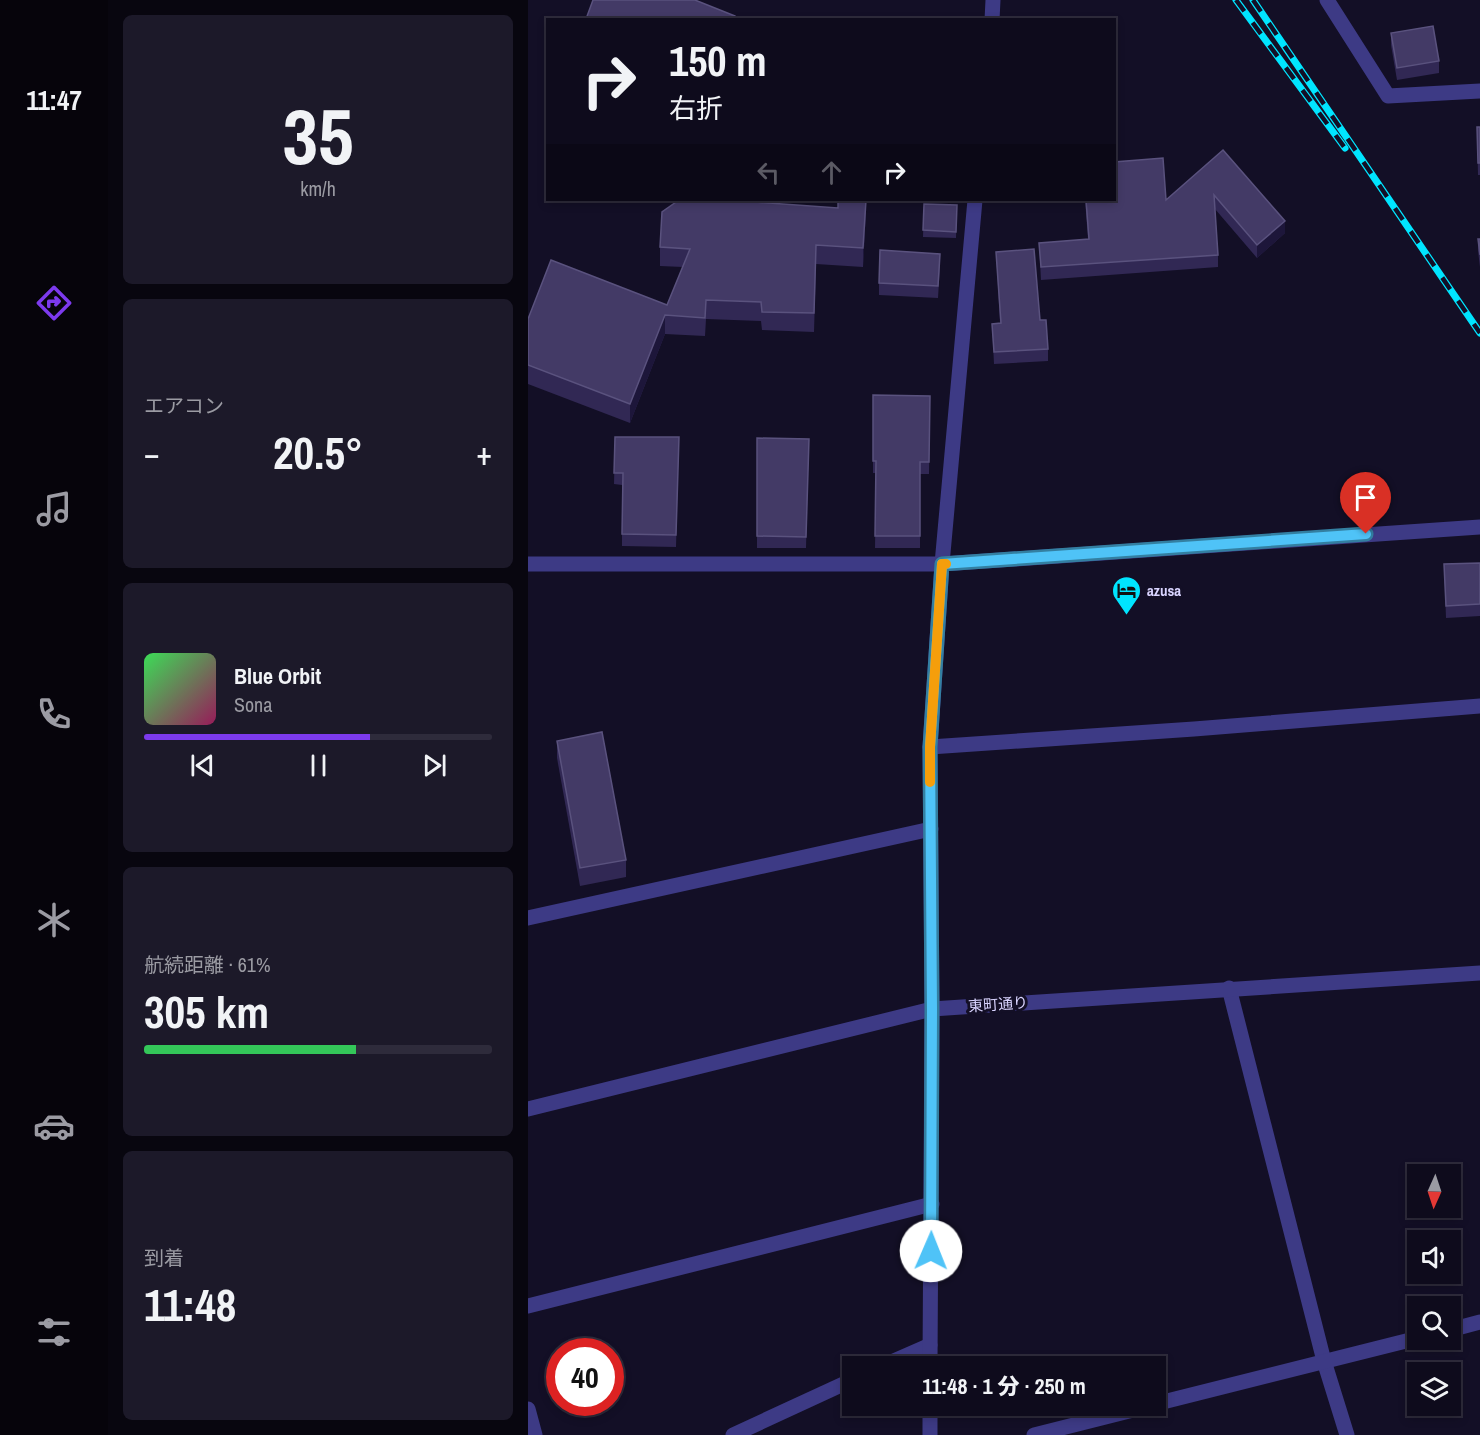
<!DOCTYPE html>
<html lang="ja">
<head>
<meta charset="utf-8">
<style>
	:root { --surface:#0e0b1c; --page:#1c1929; --text:#f1f3f6; --muted:#9b9ba3; --line:#2e2b3b; --accent:#7c3aed }
	body { margin:0; font-family:"Archivo Narrow","Noto Sans JP",sans-serif; background:var(--page); color:var(--text); height:100vh; display:flex; flex-direction:column; font-size:22px; white-space:nowrap }
	* { box-sizing:border-box; margin:0 }
	p { font-size:20px; color:var(--muted) }
	.icon { flex:none; width:33px; height:33px; fill:none; stroke:currentColor; stroke-width:2; stroke-linecap:round; stroke-linejoin:round }
	.map { position:relative; flex:1; overflow:hidden }
	.sheet { display:flex; flex-direction:column; gap:15px; padding:15px; background:#08060f; width:420px }
	.sheet>* { flex:none }
	.hud { position:absolute; left:18px; top:18px; width:570px; height:183px; border-radius:0px; box-shadow:0 3px 9px #0003,0 0 0 2px var(--line); background:#0e0b1c; color:var(--text); overflow:hidden }
	.needle { width:39px; rotate:183deg }
	.tools { position:absolute; left:879px; top:1164px; display:grid; gap:12px }
	.tools a { display:grid; place-items:center; width:54px; height:54px; border-radius:0px; background:var(--surface); box-shadow:0 3px 9px #0003,0 0 0 2px var(--line); font-size:30px }
	.speed { position:absolute; left:18px; top:1338px; display:flex; gap:12px; font-size:30px; font-weight:700; text-align:center }
	.speed>* { display:grid; place-content:center; width:78px; height:78px; border-radius:50%; background:var(--surface); box-shadow:0 3px 9px #0003,0 0 0 2px var(--line); line-height:1 }
	.speed .limit { border:9px solid #d22; background:#fff; color:#111 }
	.pin { position:absolute; display:grid; place-items:center; width:51px; height:51px; color:#fff; margin:-62px -26px; border-radius:50% 50% 50% 0; rotate:-45deg; box-shadow:0 0 6px #0007 }
	.pin .icon { rotate:45deg }
	.me { position:absolute; width:66px; margin:-33px; rotate:1deg; stroke-linejoin:round; filter:drop-shadow(0 0 4px #0008) }
	.turn { display:flex; align-items:center; gap:21px; height:126px; padding:0 24px; font-size:27px }
	.turn .icon { width:78px; height:78px; stroke-width:2.5 }
	.turn b { display:block; font-size:42px; line-height:51px }
	.lanes { display:flex; align-items:center; height:57px; padding:0 24px; background:#0003; justify-content:center; gap:30px; direction:ltr }
	.lanes .off { opacity:.35 }
	.big { font-size:45px; font-weight:800; line-height:1.1 }
	.sheet .card { flex:1; display:flex; flex-direction:column; justify-content:center; gap:9px; min-width:0; padding:0 21px; border-radius:9px; background:var(--page) }
	.sheet .dial { align-items:center; gap:0 }
	.dial b { font-size:78px; line-height:1 }
	.song { display:flex; align-items:center; gap:18px }
	.cover { width:72px; height:72px; border-radius:9px; background:linear-gradient(135deg,hsl(130 70% 55%),hsl(330 70% 35%)) }
	.played { height:6px; border-radius:3px; background:linear-gradient(90deg,var(--accent) 65%,var(--line) 65%) }
	.keys { display:flex; justify-content:space-around; direction:ltr }
	.heat { display:flex; justify-content:space-between; align-items:center; font-size:33px; direction:ltr }
	.charge { height:9px; border-radius:4px; background:linear-gradient(90deg,#34c759 61%,var(--line) 0) }
	.trip { position:absolute; left:314px; top:1356px; width:324px; height:60px; border-radius:0px; background:var(--surface); box-shadow:0 3px 9px #0003,0 0 0 2px var(--line); font-weight:800; line-height:60px; text-align:center }
	main { display:flex; flex:1; min-height:0 }
	.tab-bar { display:flex; flex-direction:column; width:108px; justify-content:space-around; align-items:center; background:#06040b; color:var(--muted) }
	.tab-bar .icon { width:42px; height:42px }
	.tab-bar .on { color:var(--accent) }
	.tab-bar b { font-size:27px; color:var(--text) }
	.map>svg:first-child { display:block }
	.lines { fill:none; stroke-linecap:round; stroke-linejoin:round }
	.minor { stroke:#3d3a85; stroke-width:15 }
	.rail-casing { stroke:#00e5ff; stroke-width:7 }
	.rail { stroke:#130f26; stroke-width:4.5; stroke-dasharray:14; stroke-linecap:butt }
	.wall { fill:#312854 }
	.shaded-wall { fill:#1d163a }
	.building { fill:#433a66; stroke:#5a527e; stroke-width:1.5 }
	.route-casing { stroke:#337fa1; stroke-width:15 }
	.route { stroke:#4fc3f7; stroke-width:10 }
	.slow { stroke:#f59e0b; stroke-width:10 }
	.labels { text-anchor:middle; dominant-baseline:central; stroke-width:6; stroke-linejoin:round; paint-order:stroke }
	.poi-label { font-size:15px; font-weight:bold; fill:#d9d4ff; stroke:#130f26; text-anchor:start }
	.street-label { font-size:15px; fill:#d9d4ff; stroke:#130f26 }
</style>
</head>
<body>
<main>
<nav class="tab-bar">
<b>11:47</b>
<svg class="icon on" aria-label="directions" viewBox="0 0 24 24"><path d="M12 3l9 9-9 9-9-9zM9 14v-3h6M13 9l2 2-2 2"/></svg>
<svg class="icon" aria-label="music" viewBox="0 0 24 24"><path d="M9 18V5l10-2v13"/><circle cx="6" cy="18" r="3"/><circle cx="16" cy="16" r="3"/></svg>
<svg class="icon" aria-label="phone" viewBox="0 0 24 24"><path d="M5 4h4l2 5-3 2q2 4 5 5l2-3 5 2v4C11 20 4 13 5 4z"/></svg>
<svg class="icon" aria-label="climate" viewBox="0 0 24 24"><path d="M12 3v18M4 7l16 10M4 17L20 7"/></svg>
<svg class="icon" aria-label="car" viewBox="0 0 24 24"><path d="M5 17H2v-5l4-1 3-4h7l3 4 3 1v5h-3M9 17h6M6 11h13"/><circle cx="7" cy="17" r="2"/><circle cx="17" cy="17" r="2"/></svg>
<svg class="icon" aria-label="filters" viewBox="0 0 24 24"><path d="M4 7h16M4 17h16"/><circle cx="9" cy="7" r="2"/><circle cx="15" cy="17" r="2"/></svg>
</nav>
<section class="sheet">
<div class="card dial"><b>35</b><p>km/h</p></div>
<div class="card"><p>エアコン</p>
<div class="heat"><a>−</a><b class="big">20.5°</b><a>+</a></div>
</div>
<div class="card">
<div class="song"><i class="cover"></i><div><b>Blue Orbit</b><p>Sona</p></div></div>
<div class="played"></div>
<div class="keys"><svg class="icon" aria-label="previous" viewBox="0 0 24 24"><path d="M18 5L8 12l10 7zM5 5v14"/></svg><svg class="icon" aria-label="pause" viewBox="0 0 24 24"><path d="M8 5v14M16 5v14"/></svg><svg class="icon" aria-label="next" viewBox="0 0 24 24"><path d="M6 5l10 7-10 7zM19 5v14"/></svg></div>
</div>
<div class="card"><p>航続距離 · 61%</p><b class="big">305 km</b><div class="charge"></div></div>
<div class="card"><p>到着</p><b class="big">11:48</b></div>
</section>
<div class="map">
<svg width="952" height="1435" viewBox="0 0 952 1435">
	<rect width="100%" height="100%" fill="#130f26"/>
	<g class="lines">
		<g class="minor">
			<path d="M799,0L860,96L952,91"/>
			<path d="M464,20L465,0"/>
			<path d="M0,564H414L952,527"/>
			<path d="M402,747L666,729L952,706"/>
			<path d="M0,918L403,829"/>
			<path d="M701,988L796,1361L819,1435"/>
			<path d="M0,1109L404,1009L952,973"/>
			<path d="M0,1306L404,1204"/>
			<path d="M922,1330L952,1322"/>
			<path d="M354,1366L402,1345"/>
			<path d="M402,1366L404,1009L402,747L414,564L447,200"/>
			<path d="M627,1404L890,1338"/>
			<path d="M402,1406V1435"/>
			<path d="M0,1409L7,1435"/>
			<path d="M205,1435L324,1380"/>
			<path d="M506,1435L621,1406"/>
		</g>
		<defs>
			<g id="rail">
				<path d="M708,0L817,148"/>
				<path d="M725,0L952,333"/>
			</g>
		</defs>
		<use href="#rail" class="rail-casing"/>
		<use href="#rail" class="rail"/>
	</g>
	<g class="wall">
		<path d="M863,33L911,61V73L869,80L863,45Z"/>
		<path d="M949,127H952V175H950Z"/>
		<path d="M695,150L757,233L729,258L687,209L690,255V267L513,280L511,243L560,239L557,200H638Z"/>
		<path d="M396,204L429,205L428,238L395,237Z"/>
		<path d="M338,210L335,267L288,264L286,332L234,330L233,321L178,319L177,336L137,334L102,423L0,384V319L139,305L155,267L132,266V247Z"/>
		<path d="M950,239H952V267L950,251Z"/>
		<path d="M468,252L512,320L520,349V361L466,364L464,324L472,323Z"/>
		<path d="M412,266L410,298L351,295V283Z"/>
		<path d="M345,395L402,396L401,474H392V548H347L348,473H345Z"/>
		<path d="M87,437H151L148,547L94,546V485L86,484Z"/>
		<path d="M229,438L281,439L278,548H229Z"/>
		<path d="M952,563V616L918,618L916,564Z"/>
		<path d="M29,741L98,860V877L52,886L29,758Z"/>
	</g>
	<g class="shaded-wall">
		<path d="M338,200V210L335,267V248Z"/>
		<path d="M757,221V233L729,258V245Z"/>
		<path d="M137,315V334L102,423V404Z"/>
	</g>
	<g class="building">
		<path d="M65,0H167L207,16L206,20H59L58,19Z"/>
		<path d="M905,26L911,61L869,68L863,33Z"/>
		<path d="M949,127H952V163H950Z"/>
		<path d="M695,150L757,221L729,245L686,195L690,255L513,267L511,243L561,239L558,200H586V162L635,158L638,200Z"/>
		<path d="M151,200H198L310,208V200H338L335,248L288,245L286,313L234,312L233,302L178,300L177,318L137,315L102,404L0,365V319L23,260L139,305L162,249L132,247L134,212Z"/>
		<path d="M396,204L429,205L428,232L395,230Z"/>
		<path d="M950,239H952V255Z"/>
		<path d="M506,249L512,320H518L520,349L466,352L464,324L473,323L468,252Z"/>
		<path d="M352,250L412,254L410,286L351,283Z"/>
		<path d="M345,395L402,396L401,462H392V536H347L348,461H345Z"/>
		<path d="M87,437H151L148,535L94,534L95,473H86Z"/>
		<path d="M229,438L281,439L278,537L229,536Z"/>
		<path d="M952,563V604L918,606L916,564Z"/>
		<path d="M74,732L98,860L52,868L29,741Z"/>
	</g>
	<g class="lines">
		<defs>
			<path id="route" d="M403,1251L404,1009L402,747L414,564L838,534"/>
		</defs>
		<use href="#route" class="route-casing"/>
		<use href="#route" class="route"/>
		<path class="slow" d="M402,782V747L414,564H418"/>
	</g>
	<defs>
		<symbol id="hotel-pin" viewBox="-11 -11 22 30"><path d="M0 17L-7.5 6A9.5 9.5 0 1 1 7.5 6Z" fill="#00e5ff" stroke="#130f26"/><path d="M-6-4.5h1.5V1H6V5H4.5V3h-9V5H-6ZM-4 0a1.8 1.8 0 1 1 3.6 0ZM.5 0V-2.5h3Q6-2.5 6 0Z" fill="#111"/></symbol>
	</defs>
	<g fill-rule="evenodd">
		<use href="#hotel-pin" x="582" y="574" width="33" height="45"/>
	</g>
	<g class="labels">
		<g class="poi-label">
			<text x="619" y="590">azusa</text>
		</g>
		<g class="street-label">
			<text transform="translate(470 1004) rotate(-4)">東町通り</text>
		</g>
	</g>
</svg>
<div class="tools">
<a><svg class="needle" viewBox="-14 -14 28 28"><path d="M0-13l5 13h-10z" fill="#e53935"/><path d="M0 13l5-13h-10z" fill="#9b9ba3"/></svg></a>
<a><svg class="icon" aria-label="sound" viewBox="0 0 24 24"><path d="M4 9h4l5-4v14l-5-4H4zM17 9q2 3 0 6"/></svg></a>
<a><svg class="icon" aria-label="search" viewBox="0 0 24 24"><circle cx="10" cy="10" r="6"/><path d="M15 15l6 6"/></svg></a>
<a><svg class="icon" aria-label="layers" viewBox="0 0 24 24"><path d="M12 4l9 5-9 5-9-5zM3 14l9 5 9-5"/></svg></a>
</div>
<div class="speed"><div class="limit">40</div></div>
<div class="pin" style="left:838px;top:534px;background:#d93025"><svg class="icon" aria-label="arrive" viewBox="0 0 24 24"><path d="M6 21V4h12l-3 4 3 4H6"/></svg></div>
<svg class="me" style="left:403px;top:1251px" viewBox="-20 -20 40 40"><circle r="19" fill="#fff"/><path d="M0-13L10 11 0 6-10 11z" fill="#4fc3f7"/></svg>
<div class="trip">11:48 · 1 分 · 250 m</div>
<div class="hud">
<div class="turn"><svg class="icon" aria-label="right" viewBox="0 0 24 24"><path d="M7 20v-9h11M14 6l5 5-5 5"/></svg><div><b>150 m</b>右折</div></div>
<div class="lanes"><svg class="icon off" aria-label="left" viewBox="0 0 24 24"><path d="M17 20v-9H6M10 6l-5 5 5 5"/></svg><svg class="icon off" aria-label="ahead" viewBox="0 0 24 24"><path d="M12 20V5M6 11l6-6 6 6"/></svg><svg class="icon" aria-label="right" viewBox="0 0 24 24"><path d="M7 20v-9h11M14 6l5 5-5 5"/></svg></div>
</div>
</div>
</main>
</body>
</html>
